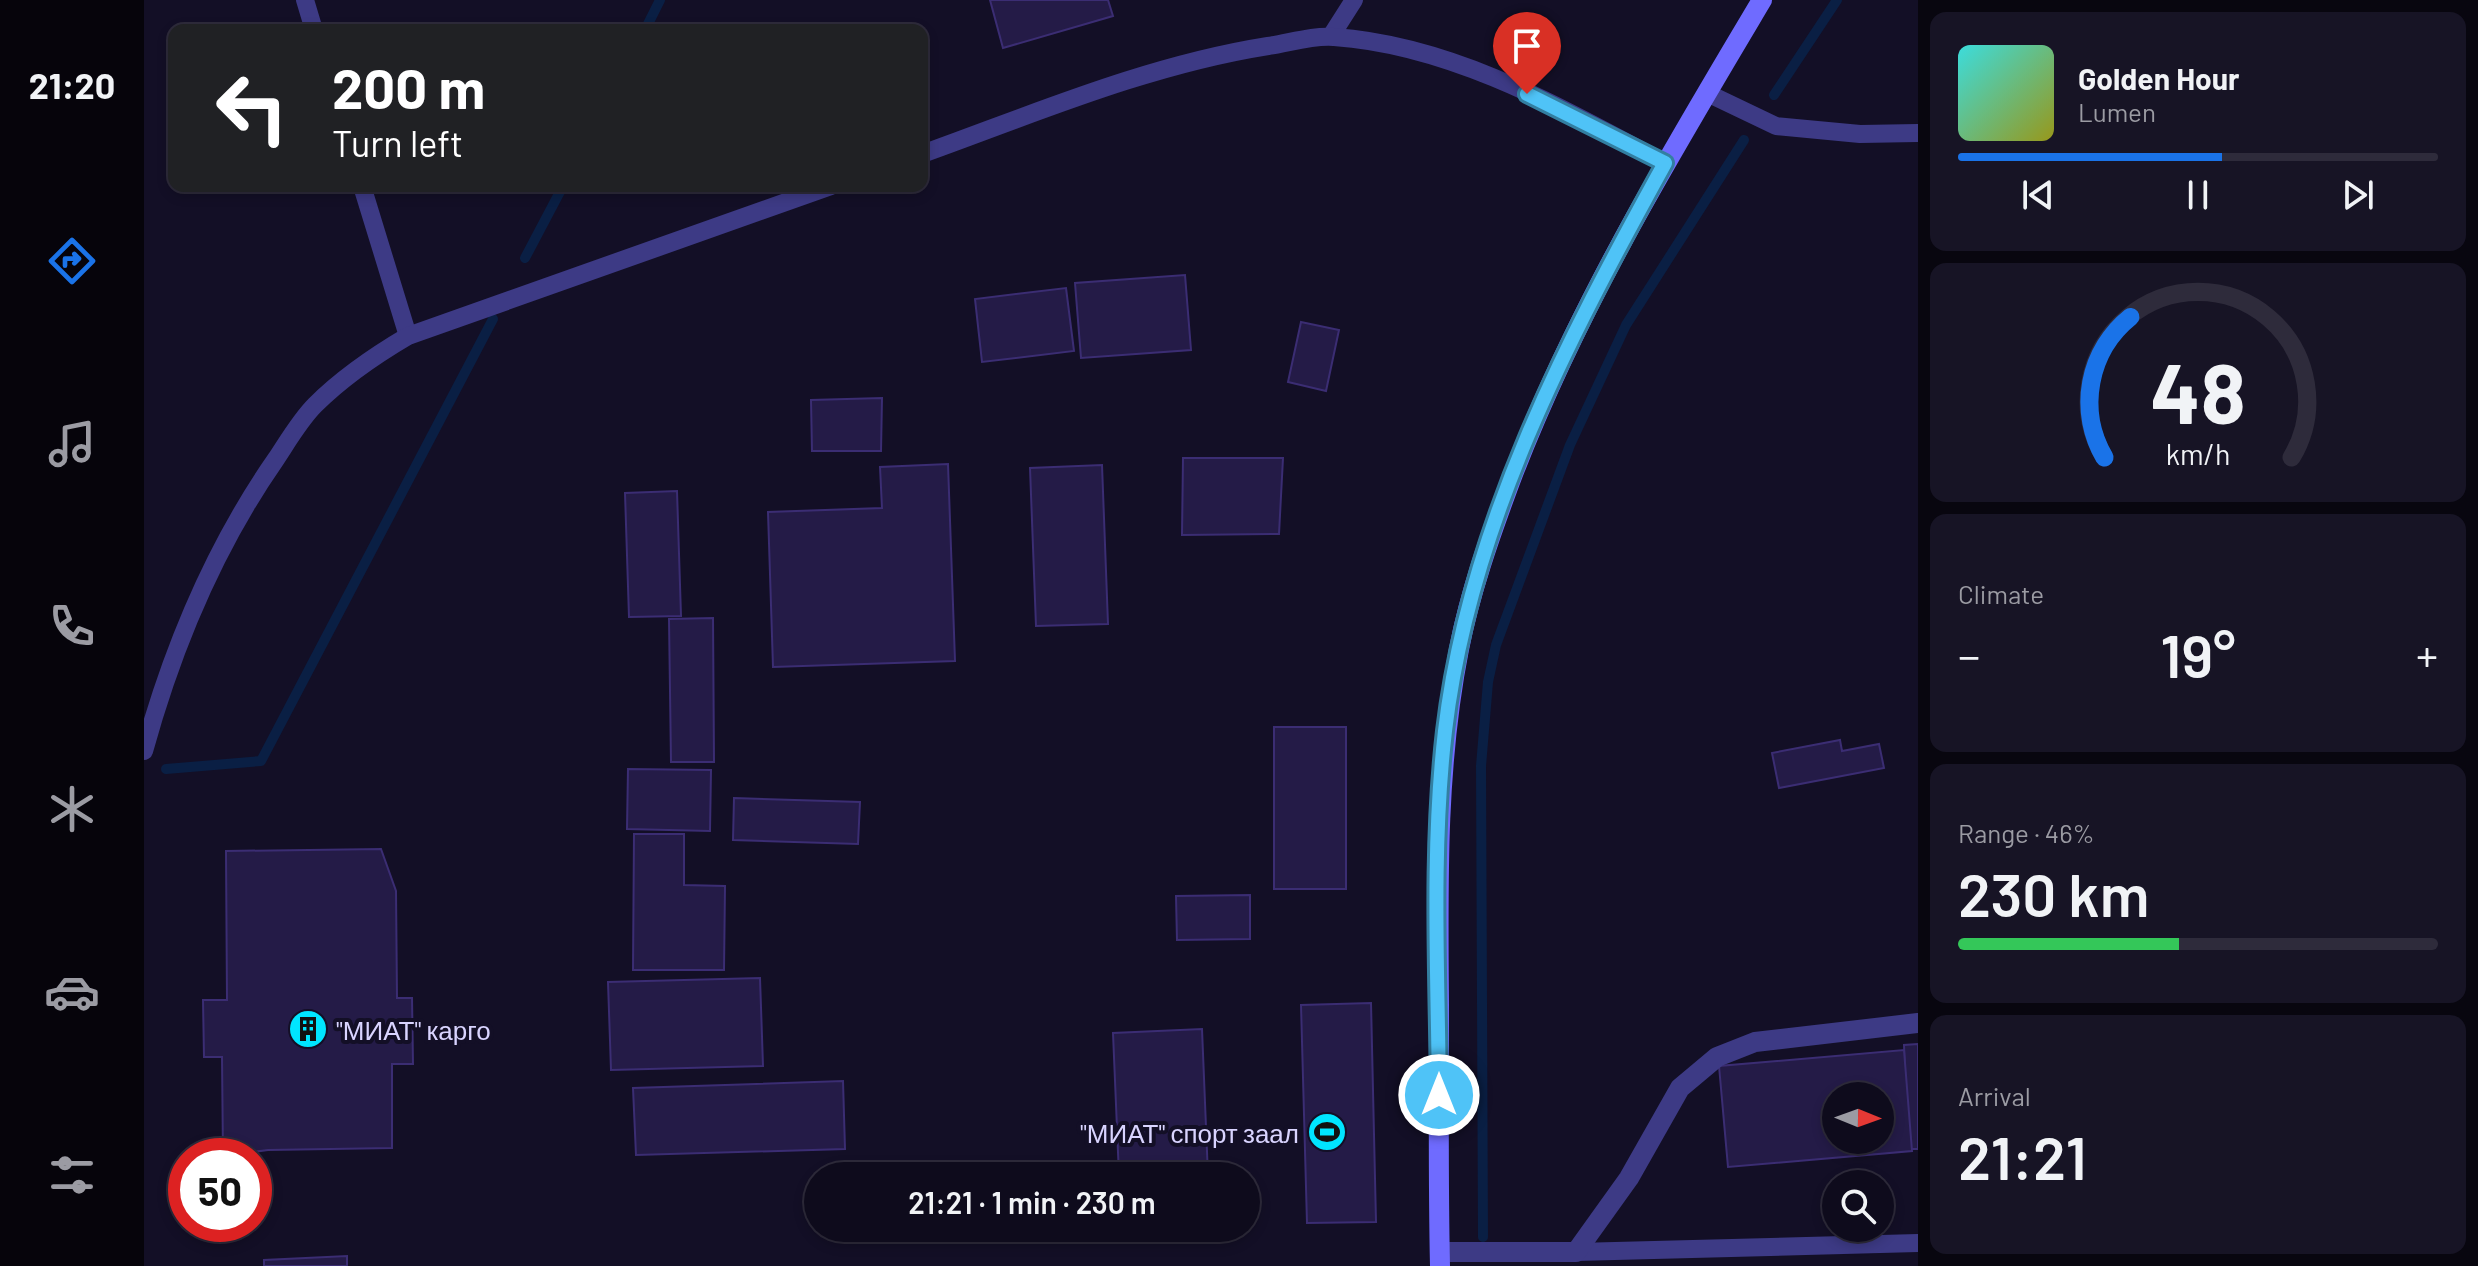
<!DOCTYPE html>
<html lang="en">
<head>
<meta charset="utf-8">
<style>
	:root { --surface:#0e0b1c; --page:#171425; --text:#f1f3f6; --muted:#9b9ba3; --line:#2e2b3b; --accent:#1a73e8 }
	body { margin:0; font-family:Barlow,sans-serif; background:var(--page); color:var(--text); height:100vh; display:flex; flex-direction:column; font-size:30px; white-space:nowrap }
	* { box-sizing:border-box; margin:0 }
	p { font-size:26px; color:var(--muted) }
	.icon { flex:none; width:44px; height:44px; fill:none; stroke:currentColor; stroke-width:2; stroke-linecap:round; stroke-linejoin:round }
	.map { position:relative; flex:1; overflow:hidden }
	.panel { display:flex; flex-direction:column; gap:12px; padding:12px; background:#08060f; width:560px }
	.panel>* { flex:none }
	.banner { position:absolute; left:24px; top:24px; width:760px; height:168px; border-radius:16px; box-shadow:0 4px 12px #0003,0 0 0 2px var(--line); background:#202124; color:#fff; overflow:hidden }
	.needle { width:52px; rotate:91deg }
	.tools { position:absolute; left:1678px; top:1082px; display:grid; gap:16px }
	.tools a { display:grid; place-items:center; width:72px; height:72px; border-radius:50%; background:var(--surface); box-shadow:0 4px 12px #0003,0 0 0 2px var(--line); font-size:40px }
	.speed { position:absolute; left:24px; top:1138px; display:flex; gap:16px; font-size:40px; font-weight:700; text-align:center }
	.speed>* { display:grid; place-content:center; width:104px; height:104px; border-radius:50%; background:var(--surface); box-shadow:0 4px 12px #0003,0 0 0 2px var(--line); line-height:1 }
	.speed .limit { border:12px solid #d22; background:#fff; color:#111 }
	.pin { position:absolute; display:grid; place-items:center; width:68px; height:68px; color:#fff; margin:-82px -34px; border-radius:50% 50% 50% 0; rotate:-45deg; box-shadow:0 0 8px #0007 }
	.pin .icon { rotate:45deg }
	.me { position:absolute; width:88px; margin:-44px; rotate:0deg; stroke-linejoin:round; filter:drop-shadow(0 0 6px #0008) }
	.turn { display:flex; align-items:center; gap:28px; height:168px; padding:0 32px; font-size:36px }
	.turn .icon { width:104px; height:104px; stroke-width:2.5 }
	.turn b { display:block; font-size:56px; line-height:68px }
	.big { font-size:60px; font-weight:600; line-height:1.1 }
	.panel .card { flex:1; display:flex; flex-direction:column; justify-content:center; gap:12px; min-width:0; padding:0 28px; border-radius:16px; background:var(--page) }
	.panel .dial { align-items:center; gap:0 }
	.dial svg { height:208px; overflow:visible; fill:none; stroke:var(--line); stroke-width:7; stroke-linecap:round; text-anchor:middle }
	.dial text { fill:var(--text); stroke:none }
	.song { display:flex; align-items:center; gap:24px }
	.cover { width:96px; height:96px; border-radius:12px; background:linear-gradient(135deg,hsl(180 70% 55%),hsl(60 70% 35%)) }
	.played { height:8px; border-radius:4px; background:linear-gradient(90deg,var(--accent) 55%,var(--line) 55%) }
	.keys { display:flex; justify-content:space-around; direction:ltr }
	.heat { display:flex; justify-content:space-between; align-items:center; font-size:44px; direction:ltr }
	.charge { height:12px; border-radius:6px; background:linear-gradient(90deg,#34c759 46%,var(--line) 0) }
	.trip { position:absolute; left:660px; top:1162px; width:456px; height:80px; border-radius:40px; background:var(--surface); box-shadow:0 4px 12px #0003,0 0 0 2px var(--line); font-weight:600; line-height:80px; text-align:center }
	main { display:flex; flex:1; min-height:0 }
	.tabs { display:flex; flex-direction:column; width:144px; justify-content:space-around; align-items:center; background:#06040b; color:var(--muted) }
	.tabs .icon { width:56px; height:56px }
	.tabs .selected { color:var(--accent) }
	.tabs b { font-size:36px; color:var(--text) }
	.map>svg:first-child { display:block }
	.lines { fill:none; stroke-linecap:round; stroke-linejoin:round }
	.stream { stroke:#0a1f44; stroke-width:10 }
	.building { fill:#241b47; stroke:#3b2d73; stroke-width:2; fill-rule:evenodd }
	.service { stroke:#3d3a85; stroke-width:18 }
	.minor { stroke:#3d3a85; stroke-width:20 }
	.secondary { stroke:#6f6bff; stroke-width:20 }
	.route-casing { stroke:#337fa1; stroke-width:20 }
	.route { stroke:#4fc3f7; stroke-width:14 }
	.labels { text-anchor:middle; dominant-baseline:central; stroke-width:8; stroke-linejoin:round; paint-order:stroke }
	.poi-label { font-size:26px; fill:#d9d4ff; stroke:#130f26; text-anchor:start }
</style>
</head>
<body>
<main>
<nav class="tabs">
<b>21:20</b>
<svg class="icon selected" aria-label="directions" viewBox="0 0 24 24"><path d="M12 3l9 9-9 9-9-9zM9 14v-3h6M13 9l2 2-2 2"/></svg>
<svg class="icon" aria-label="music" viewBox="0 0 24 24"><path d="M9 18V5l10-2v13"/><circle cx="6" cy="18" r="3"/><circle cx="16" cy="16" r="3"/></svg>
<svg class="icon" aria-label="phone" viewBox="0 0 24 24"><path d="M5 4h4l2 5-3 2q2 4 5 5l2-3 5 2v4C11 20 4 13 5 4z"/></svg>
<svg class="icon" aria-label="climate" viewBox="0 0 24 24"><path d="M12 3v18M4 7l16 10M4 17L20 7"/></svg>
<svg class="icon" aria-label="car" viewBox="0 0 24 24"><path d="M5 17H2v-5l4-1 3-4h7l3 4 3 1v5h-3M9 17h6M6 11h13"/><circle cx="7" cy="17" r="2"/><circle cx="17" cy="17" r="2"/></svg>
<svg class="icon" aria-label="filters" viewBox="0 0 24 24"><path d="M4 7h16M4 17h16"/><circle cx="9" cy="7" r="2"/><circle cx="15" cy="17" r="2"/></svg>
</nav>
<div class="map">
<svg width="1774" height="1266" viewBox="0 0 1774 1266">
	<rect width="100%" height="100%" fill="#130f26"/>
	<g class="lines">
		<g class="stream">
			<path d="M501,30L516,0"/>
			<path d="M1630,95L1693,0"/>
			<path d="M381,258L419,186"/>
			<path d="M22,769L117,761L349,319"/>
			<path d="M1339,1237L1337,766L1344,682L1352,645L1426,445L1482,325L1600,140"/>
		</g>
	</g>
	<g class="building">
		<path d="M846,0H964L969,16L859,48Z"/>
		<path d="M1041,275L1047,350L937,358L931,283Z"/>
		<path d="M922,288L930,351L838,362L831,299Z"/>
		<path d="M1157,322L1195,330L1182,391L1144,382Z"/>
		<path d="M738,398L737,451H668L667,400Z"/>
		<path d="M1039,458H1139L1135,534L1038,535Z"/>
		<path d="M804,464L811,661L629,667L624,512L738,508L736,467Z"/>
		<path d="M958,465L964,624L892,626L886,468Z"/>
		<path d="M533,491L537,616L485,617L481,493Z"/>
		<path d="M569,618L570,762H527L525,619Z"/>
		<rect x="1130" y="727" width="72" height="162"/>
		<path d="M1696,740L1698,751L1735,744L1740,768L1635,788L1628,753Z"/>
		<path d="M484,769L567,770L566,831L483,829Z"/>
		<path d="M590,798L716,802L714,844L589,840Z"/>
		<path d="M490,834H540V885L581,886L580,970H489Z"/>
		<path d="M237,849L252,891L253,998H268L269,1064H248V1148L124,1150L79,1156L78,1057H60L59,1000H83L82,851Z"/>
		<path d="M1106,895V939L1033,940L1032,896Z"/>
		<path d="M616,978L619,1066L467,1070L464,982Z"/>
		<path d="M1227,1003L1232,1222L1163,1223L1157,1005Z"/>
		<path d="M1058,1029L1064,1176H975L969,1033Z"/>
		<path d="M1774,1044V1149H1764L1760,1045Z"/>
		<path d="M1760,1050L1768,1151L1584,1167L1575,1066ZM1692,1096H1736V1140H1692Z"/>
		<path d="M699,1081L701,1149L492,1155L489,1088Z"/>
		<path d="M203,1256V1266H120V1260Z"/>
	</g>
	<g class="lines">
		<g class="service">
			<path d="M161,0L170,30"/>
			<path d="M1187,36L1210,0"/>
			<path d="M1563,93L1632,126L1716,134L1774,133"/>
			<path d="M778,154C892,113 1004,65 1124,46C1145,43 1169,35 1190,37C1308,45 1418,108 1521,163"/>
			<path d="M218,186L264,336"/>
			<path d="M0,751C29,646 70,548 132,459C144,441 156,420 171,405C199,377 230,356 264,336L687,186"/>
			<path d="M1432,1252L1774,1243"/>
		</g>
		<path class="minor" d="M1296,1252H1432L1485,1178L1536,1088L1573,1057L1611,1042L1774,1023"/>
		<path class="secondary" d="M1296,1266C1294,1179 1295,1091 1295,1004C1294,884 1292,766 1315,649C1326,592 1346,536 1366,482C1431,311 1525,156 1618,0"/>
	</g>
	<g class="lines">
		<defs>
			<path id="route" d="M1295,1095C1294,975 1287,852 1301,731C1325,526 1423,341 1521,163L1383,94"/>
		</defs>
		<use href="#route" class="route-casing"/>
		<use href="#route" class="route"/>
	</g>
	<defs>
		<symbol id="building-disc" viewBox="-11 -11 22 22"><circle r="9.5" fill="#00e5ff" stroke="#130f26"/><path d="M-4-6H4V6H1V3H-1V6H-4ZM-2.5-4.3h1.7v1.8h-1.7ZM.8-4.3h1.7v1.8H.8ZM-2.5-1h1.7V.8h-1.7ZM.8-1h1.7V.8H.8Z" fill="#111"/></symbol>
		<symbol id="stadium-disc" viewBox="-11 -11 22 22"><circle r="9.5" fill="#00e5ff" stroke="#130f26"/><path d="M0-5a6.5 5 0 1 0 0 10a6.5 5 0 1 0 0-10ZM-3.5-1.8h7v3.6h-7Z" fill="#111"/></symbol>
	</defs>
	<g fill-rule="evenodd">
		<use href="#building-disc" x="142" y="1007" width="44" height="44"/>
		<use href="#stadium-disc" x="1161" y="1110" width="44" height="44"/>
	</g>
	<g class="labels">
		<g class="poi-label">
			<text x="192" y="1029">"МИАТ" карго</text>
			<text x="1155" y="1132" text-anchor="end">"МИАТ" спорт заал</text>
		</g>
	</g>
</svg>
<div class="tools">
<a><svg class="needle" viewBox="-14 -14 28 28"><path d="M0-13l5 13h-10z" fill="#e53935"/><path d="M0 13l5-13h-10z" fill="#9b9ba3"/></svg></a>
<a><svg class="icon" aria-label="search" viewBox="0 0 24 24"><circle cx="10" cy="10" r="6"/><path d="M15 15l6 6"/></svg></a>
</div>
<div class="speed"><div class="limit">50</div></div>
<div class="pin" style="left:1383px;top:94px;background:#d93025"><svg class="icon" aria-label="arrive" viewBox="0 0 24 24"><path d="M6 21V4h12l-3 4 3 4H6"/></svg></div>
<svg class="me" style="left:1295px;top:1095px" viewBox="-20 -20 40 40"><circle r="17" fill="#4fc3f7" stroke="#fff" stroke-width="3"/><path d="M0-11L8 9 0 5-8 9z" fill="#fff"/></svg>
<div class="trip">21:21 · 1 min · 230 m</div>
<div class="banner">
<div class="turn"><svg class="icon" aria-label="left" viewBox="0 0 24 24"><path d="M17 20v-9H6M10 6l-5 5 5 5"/></svg><div><b>200 m</b>Turn left</div></div>
</div>
</div>
<section class="panel">
<div class="card">
<div class="song"><i class="cover"></i><div><b>Golden Hour</b><p>Lumen</p></div></div>
<div class="played"></div>
<div class="keys"><svg class="icon" aria-label="previous" viewBox="0 0 24 24"><path d="M18 5L8 12l10 7zM5 5v14"/></svg><svg class="icon" aria-label="pause" viewBox="0 0 24 24"><path d="M8 5v14M16 5v14"/></svg><svg class="icon" aria-label="next" viewBox="0 0 24 24"><path d="M6 5l10 7-10 7zM19 5v14"/></svg></div>
</div>
<div class="card dial"><svg viewBox="0 0 100 80">
<path d="M14 69A42 42 0 1 1 86 69"/>
<path d="M14 69A42 42 0 0 1 24 15" stroke="#1a73e8"/>
<text x="50" y="56" font-size="32" font-weight="700">48</text>
<text x="50" y="72" font-size="11">km/h</text>
</svg></div>
<div class="card"><p>Climate</p>
<div class="heat"><a>−</a><b class="big">19°</b><a>+</a></div>
</div>
<div class="card"><p>Range · 46%</p><b class="big">230 km</b><div class="charge"></div></div>
<div class="card"><p>Arrival</p><b class="big">21:21</b></div>
</section>
</main>
</body>
</html>
